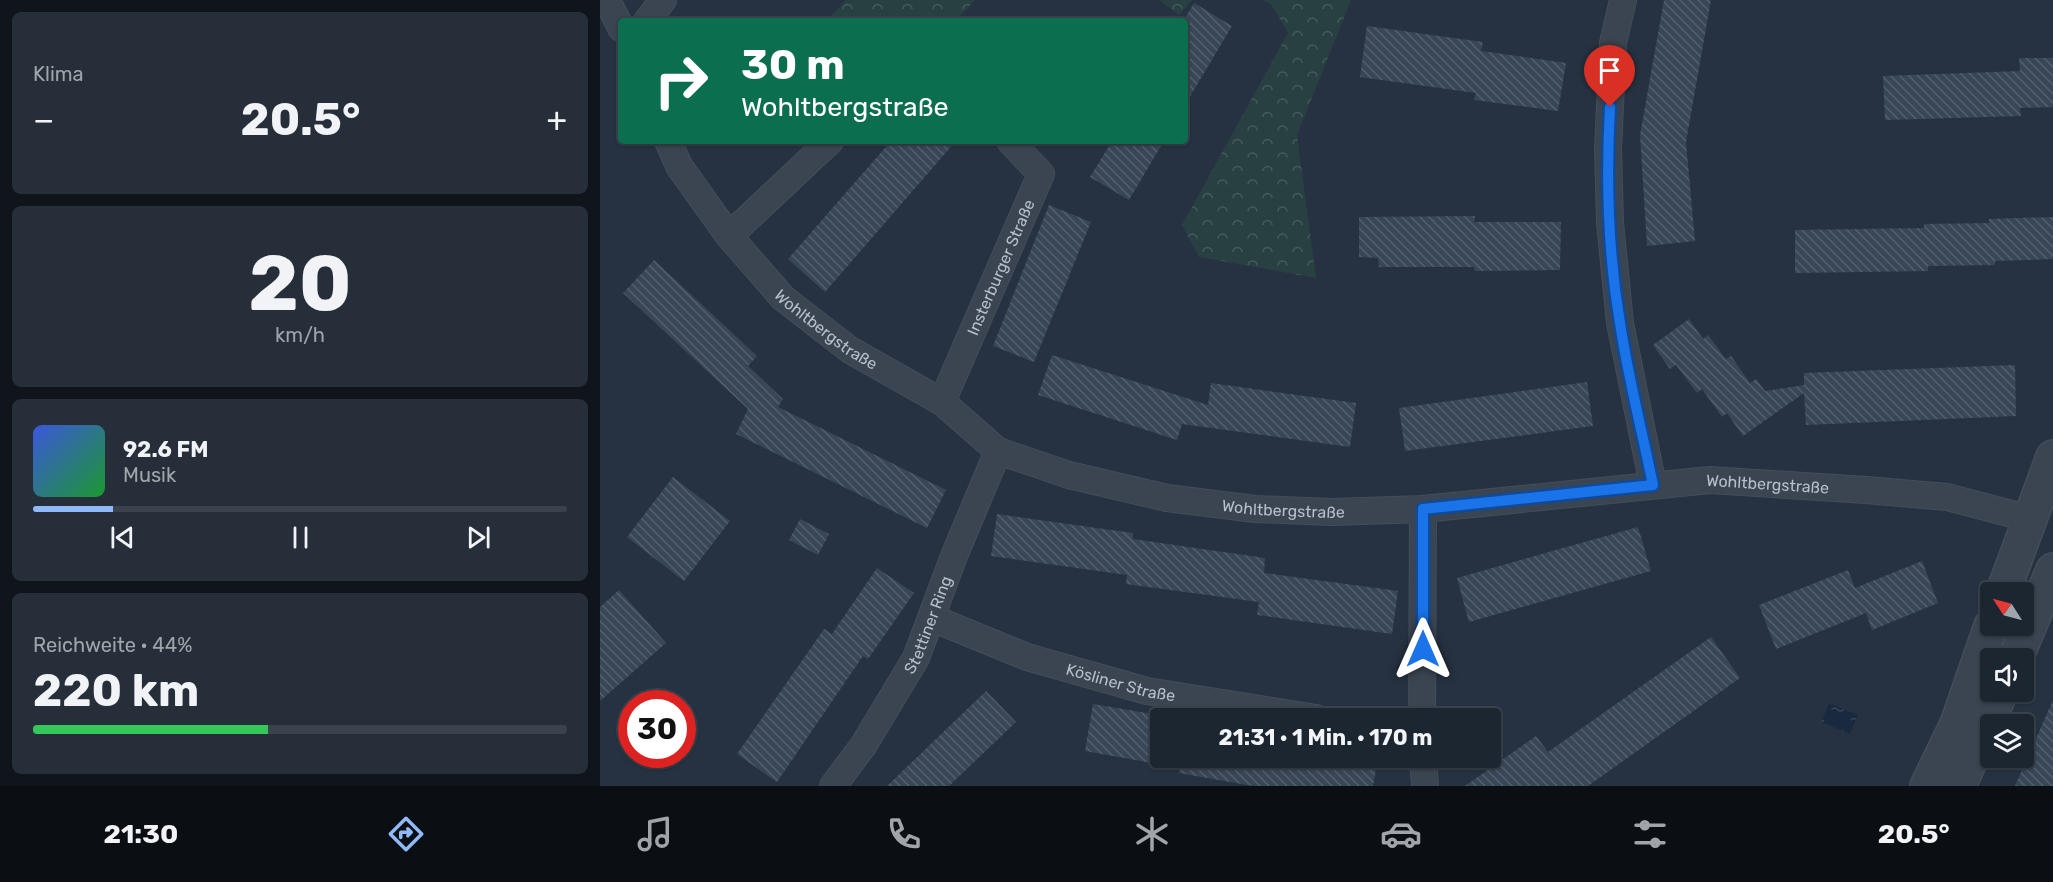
<!DOCTYPE html>
<html lang="de">
<head>
<meta charset="utf-8">
<style>
	:root { --surface:#1c2631; --page:#252e39; --text:#f1f3f6; --muted:#a0a5ab; --line:#3a434d; --accent:#90baf7 }
	body { margin:0; font-family:Rubik,sans-serif; background:var(--page); color:var(--text); height:100vh; display:flex; flex-direction:column; font-size:22px; white-space:nowrap }
	* { box-sizing:border-box; margin:0 }
	p { font-size:20px; color:var(--muted) }
	.icon { flex:none; width:33px; height:33px; fill:none; stroke:currentColor; stroke-width:2; stroke-linecap:round; stroke-linejoin:round }
	.map { position:relative; flex:1; overflow:hidden }
	.panel { display:flex; flex-direction:column; gap:12px; padding:12px; background:#0f151b; width:600px }
	.panel>* { flex:none }
	.banner { position:absolute; left:18px; top:18px; width:570px; height:126px; border-radius:6px; box-shadow:0 2px 4px #0004,0 0 0 2px var(--line); background:#0b6e4f; color:#fff; overflow:hidden }
	.needle { width:39px; rotate:306deg }
	.tools { position:absolute; left:1380px; top:582px; display:grid; gap:12px }
	.tools a { display:grid; place-items:center; width:54px; height:54px; border-radius:6px; background:var(--surface); box-shadow:0 2px 4px #0004,0 0 0 2px var(--line); font-size:30px }
	.speed { position:absolute; left:18px; top:690px; display:flex; gap:12px; font-size:30px; font-weight:700; text-align:center }
	.speed>* { display:grid; place-content:center; width:78px; height:78px; border-radius:50%; background:var(--surface); box-shadow:0 2px 4px #0004,0 0 0 2px var(--line); line-height:1 }
	.speed .limit { border:9px solid #d22; background:#fff; color:#111 }
	.pin { position:absolute; display:grid; place-items:center; width:51px; height:51px; color:#fff; margin:-62px -26px; border-radius:50% 50% 50% 0; rotate:-45deg; box-shadow:0 0 6px #0007 }
	.pin .icon { rotate:45deg }
	.me { position:absolute; width:66px; margin:-33px; rotate:0deg; stroke-linejoin:round; filter:drop-shadow(0 0 4px #0008) }
	.turn { display:flex; align-items:center; gap:21px; height:126px; padding:0 24px; font-size:27px }
	.turn .icon { width:78px; height:78px; stroke-width:2.5 }
	.turn b { display:block; font-size:42px; line-height:51px }
	.big { font-size:45px; font-weight:700; line-height:1.1 }
	.panel .tile { flex:1; display:flex; flex-direction:column; justify-content:center; gap:9px; min-width:0; padding:0 21px; border-radius:9px; background:var(--page) }
	.panel .dial { align-items:center; gap:0 }
	.dial b { font-size:78px; line-height:1 }
	.song { display:flex; align-items:center; gap:18px }
	.cover { width:72px; height:72px; border-radius:9px; background:linear-gradient(135deg,hsl(230 70% 55%),hsl(130 70% 35%)) }
	.played { height:6px; border-radius:3px; background:linear-gradient(90deg,var(--accent) 15%,var(--line) 15%) }
	.keys { display:flex; justify-content:space-around; direction:ltr }
	.heat { display:flex; justify-content:space-between; align-items:center; font-size:33px; direction:ltr }
	.charge { height:9px; border-radius:4px; background:linear-gradient(90deg,#34c759 44%,var(--line) 0) }
	.trip { position:absolute; left:550px; top:708px; width:351px; height:60px; border-radius:6px; background:var(--surface); box-shadow:0 2px 4px #0004,0 0 0 2px var(--line); font-weight:700; line-height:60px; text-align:center }
	.tabs { display:flex; height:96px; justify-content:space-around; align-items:center; background:#0b0f14; color:var(--muted) }
	.tabs .icon { width:42px; height:42px }
	.tabs .selected { color:var(--accent) }
	.tabs b { font-size:27px; color:var(--text) }
	main { display:flex; flex:1; min-height:0 }
	.map>svg:first-child { display:block }
	.forest { fill:url(#forest-crowns) }
	.water { fill:url(#water-ripples) }
	.building { fill:url(#building-back-hatch) }
	.lines { fill:none; stroke-linecap:round; stroke-linejoin:round }
	.minor-casing { stroke:#444d5a; stroke-width:28 }
	.tertiary-casing { stroke:#444d5a; stroke-width:36 }
	.minor { stroke:#3b4451; stroke-width:26 }
	.tertiary { stroke:#3b4451; stroke-width:33 }
	.route-casing { stroke:#114b97; stroke-width:15 }
	.route { stroke:#1a73e8; stroke-width:10 }
	.labels { text-anchor:middle; dominant-baseline:central; stroke-width:6; stroke-linejoin:round; paint-order:stroke }
	.street-label { font-size:16px; fill:#b7bfcb; stroke:#1f2936 }
</style>
</head>
<body>
<main>
<section class="panel">
<div class="tile"><p>Klima</p>
<div class="heat"><a>−</a><b class="big">20.5°</b><a>+</a></div>
</div>
<div class="tile dial"><b>20</b><p>km/h</p></div>
<div class="tile">
<div class="song"><i class="cover"></i><div><b>92.6 FM</b><p>Musik</p></div></div>
<div class="played"></div>
<div class="keys"><svg class="icon" aria-label="previous" viewBox="0 0 24 24"><path d="M18 5L8 12l10 7zM5 5v14"/></svg><svg class="icon" aria-label="pause" viewBox="0 0 24 24"><path d="M8 5v14M16 5v14"/></svg><svg class="icon" aria-label="next" viewBox="0 0 24 24"><path d="M6 5l10 7-10 7zM19 5v14"/></svg></div>
</div>
<div class="tile"><p>Reichweite · 44%</p><b class="big">220 km</b><div class="charge"></div></div>
</section>
<div class="map">
<svg width="1453" height="786" viewBox="0 0 1453 786">
	<defs>
		<pattern id="forest-crowns" width="20" height="18" patternUnits="userSpaceOnUse" patternTransform="scale(1.5)"><rect width="20" height="18" fill="#284042"/><path d="M2 6a3 3 0 1 1 6 0M12 15a3 3 0 1 1 6 0" fill="none" stroke="#455a5c"/></pattern>
		<pattern id="water-ripples" width="26" height="14" patternUnits="userSpaceOnUse" patternTransform="scale(1.5)"><rect width="26" height="14" fill="#192a40"/><path d="M2 4q2-2 4 0t4 0M15 11q2-2 4 0t4 0" fill="none" stroke="#38475a"/></pattern>
		<pattern id="building-back-hatch" width="6" height="6" patternUnits="userSpaceOnUse" patternTransform="scale(1.5)"><rect width="6" height="6" fill="#384657"/><path d="M-1 5l2 2M0 0l6 6M5-1l2 2" fill="none" stroke="#535f6e"/></pattern>
	</defs>
	<rect width="100%" height="100%" fill="#263241"/>
	<g class="forest">
		<path d="M246,0H375L355,21H226Z"/>
		<path d="M559,0H592L579,15Z"/>
		<path d="M664,0H751L697,135L716,278L599,257L582,225L688,33L671,4Z"/>
	</g>
	<path class="water" d="M1229,703L1258,715L1250,734L1221,722Z"/>
	<g class="building">
		<path d="M1064,0H1111L1086,142L1095,241L1047,246L1040,135Z"/>
		<path d="M594,3L632,26L585,105V18Z"/>
		<path d="M767,26L883,42L881,51L966,63L958,111L874,100L876,93L760,77Z"/>
		<path d="M1419,58H1453V107L1420,108L1421,116L1285,120L1283,76L1420,71Z"/>
		<path d="M291,141H356L225,292L188,259Z"/>
		<path d="M512,141H564L529,200L490,177Z"/>
		<path d="M449,205L491,222L434,362L393,346Z"/>
		<path d="M875,216L874,222H961L960,270L875,271L874,267H779L778,258L759,257V217Z"/>
		<path d="M1453,217V259L1395,261V265L1328,266V271L1195,273V230L1324,228V224L1389,223V219Z"/>
		<path d="M54,260L157,356L148,366L183,399L178,407L346,490L327,528L136,434L148,409L23,293Z"/>
		<path d="M1089,319L1103,339L1108,335L1126,359L1131,356L1150,383L1156,379L1165,391L1204,385V373L1415,365L1416,416L1206,425L1204,393L1143,436L1127,413L1122,417L1102,389L1097,393L1076,365L1070,369L1053,345Z"/>
		<path d="M452,355L608,405L611,383L756,403L750,447L582,424L577,440L438,395Z"/>
		<path d="M987,382L993,426L805,451L799,408Z"/>
		<path d="M73,477L130,521L84,581L27,537Z"/>
		<path d="M397,514L533,533V539L665,558L664,573L798,591L792,634L657,615L659,602L526,584L527,575L391,556Z"/>
		<path d="M200,519L229,534L218,555L189,540Z"/>
		<path d="M1038,527L1051,571L869,622L857,578Z"/>
		<path d="M1322,561L1338,603L1272,630L1266,613L1176,649L1159,605L1248,570L1255,588Z"/>
		<path d="M277,568L314,593L268,659L263,656L177,782L137,754L224,629L232,634Z"/>
		<path d="M19,590L66,643L0,701V607Z"/>
		<path d="M1111,637L1140,678L988,786H865L936,736L948,752Z"/>
		<path d="M386,691L416,722L349,786H287Z"/>
		<path d="M1453,700V786H1415Z"/>
		<path d="M493,704L576,718H561V758H778L773,786H653L579,773L580,768L485,751Z"/>
	</g>
	<g class="lines">
		<defs>
			<g id="minor">
				<path d="M7,0L21,28"/>
				<path d="M1023,0L1013,43L1008,149L1010,223L1020,323L1053,485"/>
				<path d="M47,21L63,0"/>
				<path id="s1" d="M68,141L79,166L129,236L183,298L250,350L342,402L398,451L469,475L567,498L655,509L732,512L823,509L1110,480L1266,490L1347,497L1431,519"/>
				<path d="M129,236L230,141"/>
				<path id="s2" d="M342,402L441,174L410,141"/>
				<path id="s3" d="M332,618L427,657L547,691L716,718"/>
				<path d="M822,718L823,509"/>
				<path d="M823,758L825,786"/>
				<path id="s4" d="M233,786L263,746L316,658L354,556L398,451"/>
			</g>
			<g id="tertiary">
				<path d="M1403,592L1453,457"/>
				<path d="M1416,658L1453,570"/>
				<path d="M1327,786L1357,724L1391,626"/>
				<path d="M1359,786L1401,692"/>
			</g>
		</defs>
		<use href="#minor" class="minor-casing"/>
		<use href="#tertiary" class="tertiary-casing"/>
		<use href="#minor" class="minor"/>
		<use href="#tertiary" class="tertiary"/>
	</g>
	<g class="lines">
		<defs>
			<path id="route" d="M823,649V509L1053,485C1042,431 1028,377 1020,323C1008,252 1006,178 1010,107"/>
		</defs>
		<use href="#route" class="route-casing"/>
		<use href="#route" class="route"/>
	</g>
	<g class="labels">
		<g class="street-label">
			<text stroke="none"><textPath href="#s2" startOffset="147">Insterburger Straße</textPath></text>
			<text stroke="none"><textPath href="#s1" startOffset="249">Wohltbergstraße</textPath></text>
			<text stroke="none"><textPath href="#s1" startOffset="1239">Wohltbergstraße</textPath></text>
			<text stroke="none"><textPath href="#s1" startOffset="753">Wohltbergstraße</textPath></text>
			<text stroke="none"><textPath href="#s4" startOffset="188">Stettiner Ring</textPath></text>
			<text stroke="none"><textPath href="#s3" startOffset="200">Kösliner Straße</textPath></text>
		</g>
	</g>
</svg>
<div class="tools">
<a><svg class="needle" viewBox="-14 -14 28 28"><path d="M0-13l5 13h-10z" fill="#e53935"/><path d="M0 13l5-13h-10z" fill="#a0a5ab"/></svg></a>
<a><svg class="icon" aria-label="sound" viewBox="0 0 24 24"><path d="M4 9h4l5-4v14l-5-4H4zM17 9q2 3 0 6"/></svg></a>
<a><svg class="icon" aria-label="layers" viewBox="0 0 24 24"><path d="M12 4l9 5-9 5-9-5zM3 14l9 5 9-5"/></svg></a>
</div>
<div class="speed"><div class="limit">30</div></div>
<div class="pin" style="left:1010px;top:107px;background:#d93025"><svg class="icon" aria-label="arrive" viewBox="0 0 24 24"><path d="M6 21V4h12l-3 4 3 4H6"/></svg></div>
<svg class="me" style="left:823px;top:649px" viewBox="-20 -20 40 40"><path d="M0-17L14 15 0 8-14 15z" fill="#1a73e8" stroke="#fff" stroke-width="4"/></svg>
<div class="trip">21:31 · 1 Min. · 170 m</div>
<div class="banner">
<div class="turn"><svg class="icon" aria-label="right" viewBox="0 0 24 24"><path d="M7 20v-9h11M14 6l5 5-5 5"/></svg><div><b>30 m</b>Wohltbergstraße</div></div>
</div>
</div>
</main>
<nav class="tabs">
<b>21:30</b>
<svg class="icon selected" aria-label="directions" viewBox="0 0 24 24"><path d="M12 3l9 9-9 9-9-9zM9 14v-3h6M13 9l2 2-2 2"/></svg>
<svg class="icon" aria-label="music" viewBox="0 0 24 24"><path d="M9 18V5l10-2v13"/><circle cx="6" cy="18" r="3"/><circle cx="16" cy="16" r="3"/></svg>
<svg class="icon" aria-label="phone" viewBox="0 0 24 24"><path d="M5 4h4l2 5-3 2q2 4 5 5l2-3 5 2v4C11 20 4 13 5 4z"/></svg>
<svg class="icon" aria-label="climate" viewBox="0 0 24 24"><path d="M12 3v18M4 7l16 10M4 17L20 7"/></svg>
<svg class="icon" aria-label="car" viewBox="0 0 24 24"><path d="M5 17H2v-5l4-1 3-4h7l3 4 3 1v5h-3M9 17h6M6 11h13"/><circle cx="7" cy="17" r="2"/><circle cx="17" cy="17" r="2"/></svg>
<svg class="icon" aria-label="filters" viewBox="0 0 24 24"><path d="M4 7h16M4 17h16"/><circle cx="9" cy="7" r="2"/><circle cx="15" cy="17" r="2"/></svg>
<b>20.5°</b>
</nav>
</body>
</html>
